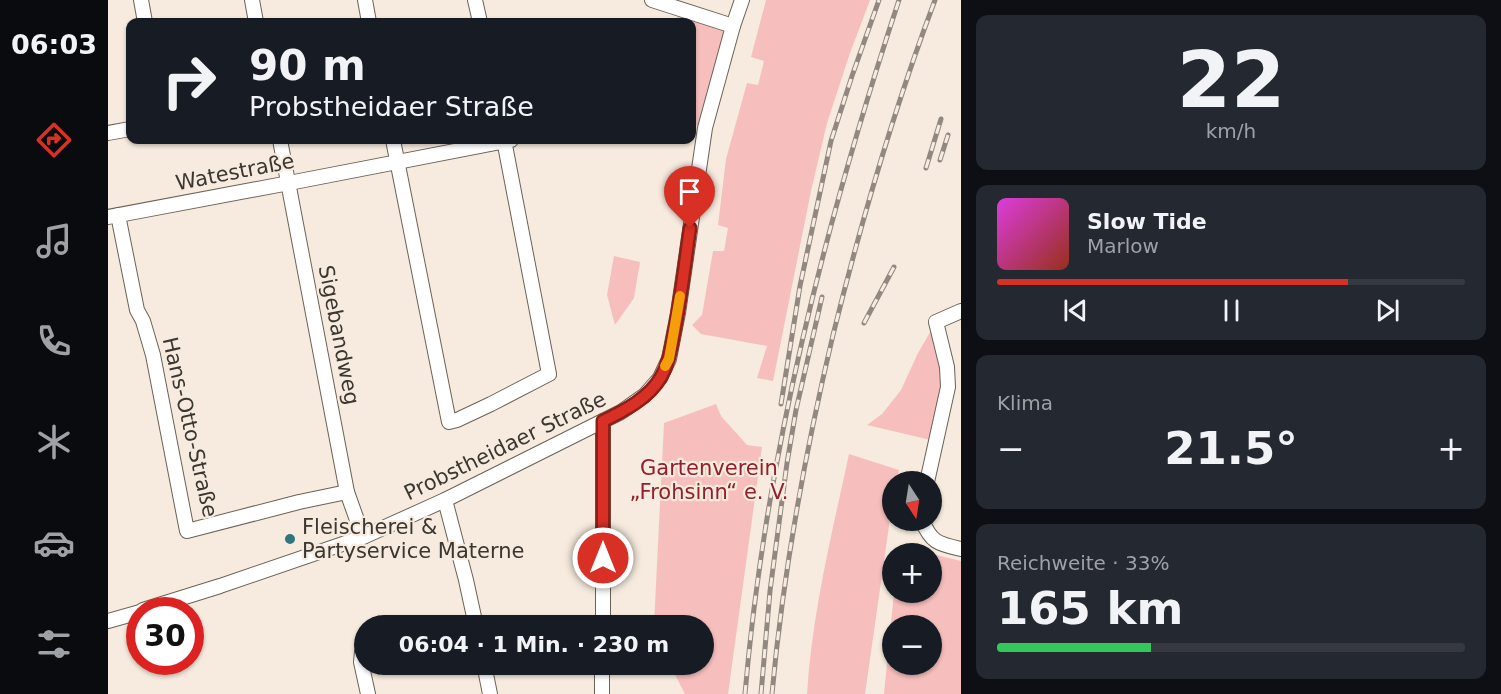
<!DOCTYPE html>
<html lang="de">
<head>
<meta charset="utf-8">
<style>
	:root { --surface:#171b24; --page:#242831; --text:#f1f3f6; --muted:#9ea1a6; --line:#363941; --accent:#d93025 }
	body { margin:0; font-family:"DejaVu Sans",sans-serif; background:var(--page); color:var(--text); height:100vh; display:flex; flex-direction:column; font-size:22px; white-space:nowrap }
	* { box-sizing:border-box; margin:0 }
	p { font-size:20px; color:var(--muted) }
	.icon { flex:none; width:33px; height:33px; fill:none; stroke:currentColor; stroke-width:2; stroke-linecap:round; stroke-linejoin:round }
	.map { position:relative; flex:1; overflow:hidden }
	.sheet { display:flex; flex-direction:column; gap:15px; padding:15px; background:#0d0f14; width:540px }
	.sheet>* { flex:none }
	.hud { position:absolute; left:18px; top:18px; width:570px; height:126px; border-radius:12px; box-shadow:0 2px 4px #0004; background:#171b24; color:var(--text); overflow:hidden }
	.needle { width:39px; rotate:168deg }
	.controls { position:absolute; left:774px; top:471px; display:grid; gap:12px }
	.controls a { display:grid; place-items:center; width:60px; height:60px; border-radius:50%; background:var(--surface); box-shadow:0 2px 4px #0004; font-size:30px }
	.speed { position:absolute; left:18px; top:597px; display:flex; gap:12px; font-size:30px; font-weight:700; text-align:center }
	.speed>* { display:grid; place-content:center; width:78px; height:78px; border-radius:50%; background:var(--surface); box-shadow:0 2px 4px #0004; line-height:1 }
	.speed .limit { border:9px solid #d22; background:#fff; color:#111 }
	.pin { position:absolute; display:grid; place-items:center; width:51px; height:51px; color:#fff; margin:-62px -26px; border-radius:50% 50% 50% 0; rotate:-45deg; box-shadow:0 0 6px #0007 }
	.pin .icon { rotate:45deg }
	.me { position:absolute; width:66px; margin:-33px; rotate:0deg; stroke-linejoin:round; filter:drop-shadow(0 0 4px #0008) }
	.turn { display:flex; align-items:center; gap:21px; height:126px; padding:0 24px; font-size:27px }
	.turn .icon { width:78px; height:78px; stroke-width:2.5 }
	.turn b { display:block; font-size:42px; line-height:51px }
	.big { font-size:45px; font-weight:600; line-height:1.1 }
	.sheet .widget { flex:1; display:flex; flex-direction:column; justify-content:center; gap:9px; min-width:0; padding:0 21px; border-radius:12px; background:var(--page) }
	.sheet .dial { align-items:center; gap:0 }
	.dial b { font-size:78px; line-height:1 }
	.song { display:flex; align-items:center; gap:18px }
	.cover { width:72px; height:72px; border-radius:9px; background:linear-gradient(135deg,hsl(300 70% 55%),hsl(10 70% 35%)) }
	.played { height:6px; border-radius:3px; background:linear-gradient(90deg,var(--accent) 75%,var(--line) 75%) }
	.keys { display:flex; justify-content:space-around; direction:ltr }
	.heat { display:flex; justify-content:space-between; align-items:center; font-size:33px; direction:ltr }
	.charge { height:9px; border-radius:4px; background:linear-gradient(90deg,#34c759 33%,var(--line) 0) }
	.trip { position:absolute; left:246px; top:615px; width:360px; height:60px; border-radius:30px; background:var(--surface); box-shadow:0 2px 4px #0004; font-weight:600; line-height:60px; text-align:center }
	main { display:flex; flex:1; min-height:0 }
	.menu { display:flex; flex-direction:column; width:108px; justify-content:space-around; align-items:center; background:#090b0e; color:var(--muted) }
	.menu .icon { width:42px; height:42px }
	.menu .on { color:var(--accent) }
	.menu b { font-size:27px; color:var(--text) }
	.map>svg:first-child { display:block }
	.green { fill:#f6bfbe; fill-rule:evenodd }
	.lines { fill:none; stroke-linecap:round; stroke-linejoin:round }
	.minor-casing { stroke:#6b6257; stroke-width:16 }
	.minor { stroke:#fff; stroke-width:14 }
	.rail-casing { stroke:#918981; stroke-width:5 }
	.rail { stroke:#f6ebde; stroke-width:3; stroke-dasharray:9; stroke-linecap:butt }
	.route-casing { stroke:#8d1f18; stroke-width:15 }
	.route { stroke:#d93025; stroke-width:10 }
	.slow { stroke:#f59e0b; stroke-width:10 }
	.poi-dot { fill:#2e777c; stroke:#f6ebde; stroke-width:2 }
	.labels { text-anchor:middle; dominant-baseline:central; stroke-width:4.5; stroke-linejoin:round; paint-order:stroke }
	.street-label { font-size:21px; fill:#3a3631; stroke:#f6ebde }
	.park-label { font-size:21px; fill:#931e2c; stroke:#f6ebde }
	.poi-label { font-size:21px; fill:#3a3631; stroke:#f6ebde; text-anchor:start }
</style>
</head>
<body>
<main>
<nav class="menu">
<b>06:03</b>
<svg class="icon on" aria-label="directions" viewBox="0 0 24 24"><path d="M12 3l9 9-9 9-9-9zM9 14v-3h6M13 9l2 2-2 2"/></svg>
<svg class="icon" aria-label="music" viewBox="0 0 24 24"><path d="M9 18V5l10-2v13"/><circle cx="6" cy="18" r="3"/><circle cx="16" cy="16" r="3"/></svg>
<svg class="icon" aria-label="phone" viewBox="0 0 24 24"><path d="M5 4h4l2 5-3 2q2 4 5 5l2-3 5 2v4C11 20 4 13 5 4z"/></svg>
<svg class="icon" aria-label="climate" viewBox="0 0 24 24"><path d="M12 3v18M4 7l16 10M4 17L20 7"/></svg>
<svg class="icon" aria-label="car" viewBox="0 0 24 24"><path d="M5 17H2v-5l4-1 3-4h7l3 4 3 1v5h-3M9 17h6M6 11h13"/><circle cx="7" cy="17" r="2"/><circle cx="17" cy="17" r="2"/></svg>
<svg class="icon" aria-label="filters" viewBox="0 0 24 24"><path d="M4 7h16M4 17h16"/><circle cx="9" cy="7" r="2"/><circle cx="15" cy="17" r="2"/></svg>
</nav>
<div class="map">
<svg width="853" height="694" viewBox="0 0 853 694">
	<rect width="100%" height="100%" fill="#f6ebde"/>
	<g class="green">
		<path d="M658,0H762L742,53L719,123L703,191L665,381L649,378L659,346L593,334L584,325L594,315L605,251H616L620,228L610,225L618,159L639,83L650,85L656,61L643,57Z"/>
		<path d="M572,8L625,26L597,128L584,124V22H568Z"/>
		<path d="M506,256L532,262L526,298L507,325L499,295Z"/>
		<path d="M828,322L839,367L827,441L759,425L774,414L793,390L810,353Z"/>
		<path d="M608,404L613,416L639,445L654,447L620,694H577L562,665L596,664V626L546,625L556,423Z"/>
		<path d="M741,454L791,470L789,481L784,482V505L757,694H699C704,613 724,533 741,454Z"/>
		<path d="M824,554L853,561V694H776L786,593L824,592ZM784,626H824V664H784Z"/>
	</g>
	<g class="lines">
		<defs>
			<g id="minor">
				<path d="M33,0L37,22"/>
				<path d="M144,0L148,22"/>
				<path d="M257,0L261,22"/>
				<path d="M367,0L372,22"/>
				<path d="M544,0L625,26"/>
				<path d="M0,133L22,129"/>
				<path d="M172,140L239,492L255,537"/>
				<path d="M285,140L341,422L349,420L383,404L441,374L396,140"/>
				<path d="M10,215L29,310L35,321L45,355L79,531L191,502L239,492"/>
				<path d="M0,217L181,183L403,140"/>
				<path d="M819,482L840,387L839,367L828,322L853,311"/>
				<path d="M337,500L358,580L368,626"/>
				<path d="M814,520C823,543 831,544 853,549"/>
				<path d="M35,610L112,586L255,537L337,500L513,412L537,395L552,378L561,359L570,313L597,128L625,26L634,0"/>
				<path d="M0,621L32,612"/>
				<path d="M495,626V421"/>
				<path d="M254,652L253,662L260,694"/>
				<path d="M376,664L382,694"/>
				<path d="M494,694V664"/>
			</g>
		</defs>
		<use href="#minor" class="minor-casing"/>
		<use href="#minor" class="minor"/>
		<defs>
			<g id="rail">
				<path d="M832,160L840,135"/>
				<path d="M818,168L833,119"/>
				<path d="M756,323L786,267"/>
				<path d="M673,404L692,286L723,141L744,76L771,0"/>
				<path d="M637,694C657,459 717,224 791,0"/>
				<path d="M653,694L662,591L679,463L688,410L714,297"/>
				<path d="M664,694C675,573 697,453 725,335C753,222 786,109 827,0"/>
			</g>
		</defs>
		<use href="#rail" class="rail-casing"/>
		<use href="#rail" class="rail"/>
	</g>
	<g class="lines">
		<defs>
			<path id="route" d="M495,558V421C516,411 541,398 553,377C561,363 563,348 566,333C573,298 577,263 582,228"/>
		</defs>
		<use href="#route" class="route-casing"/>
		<use href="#route" class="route"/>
		<path class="slow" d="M557,366L561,359L572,296"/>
	</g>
	<circle class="poi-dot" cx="182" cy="539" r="6"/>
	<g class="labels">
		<g class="street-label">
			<text transform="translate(127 172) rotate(-11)">Watestraße</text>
			<text transform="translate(231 335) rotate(79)">Sigebandweg</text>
			<text transform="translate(82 427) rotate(77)">Hans-Otto-Straße</text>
			<text transform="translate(397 446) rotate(-26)">Probstheidaer Straße</text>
		</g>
		<g class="park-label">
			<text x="601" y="468">Gartenverein<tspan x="601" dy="24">„Frohsinn“ e. V.</tspan></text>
		</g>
		<g class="poi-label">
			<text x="194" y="527">Fleischerei &amp;<tspan x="194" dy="24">Partyservice Materne</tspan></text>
		</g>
	</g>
</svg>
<div class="controls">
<a><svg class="needle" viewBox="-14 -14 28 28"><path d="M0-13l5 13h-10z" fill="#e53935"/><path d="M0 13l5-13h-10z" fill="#9ea1a6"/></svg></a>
<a>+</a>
<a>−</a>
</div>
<div class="speed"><div class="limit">30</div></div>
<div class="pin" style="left:582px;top:228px;background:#d93025"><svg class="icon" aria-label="arrive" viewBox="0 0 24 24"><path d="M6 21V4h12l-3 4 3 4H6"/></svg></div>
<svg class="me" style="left:495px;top:558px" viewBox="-20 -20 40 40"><circle r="17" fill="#d93025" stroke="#fff" stroke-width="3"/><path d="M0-11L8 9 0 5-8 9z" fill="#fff"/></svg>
<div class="trip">06:04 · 1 Min. · 230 m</div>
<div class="hud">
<div class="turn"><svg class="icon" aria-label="right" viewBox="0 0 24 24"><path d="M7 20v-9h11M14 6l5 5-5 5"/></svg><div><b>90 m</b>Probstheidaer Straße</div></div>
</div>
</div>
<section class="sheet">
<div class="widget dial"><b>22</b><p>km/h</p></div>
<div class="widget">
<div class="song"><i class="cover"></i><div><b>Slow Tide</b><p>Marlow</p></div></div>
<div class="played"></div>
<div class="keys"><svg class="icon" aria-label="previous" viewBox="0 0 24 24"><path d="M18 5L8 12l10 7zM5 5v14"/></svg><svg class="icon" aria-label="pause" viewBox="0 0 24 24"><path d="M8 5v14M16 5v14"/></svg><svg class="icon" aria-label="next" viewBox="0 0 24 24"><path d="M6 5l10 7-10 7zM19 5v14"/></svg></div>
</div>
<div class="widget"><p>Klima</p>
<div class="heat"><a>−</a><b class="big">21.5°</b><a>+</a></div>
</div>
<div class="widget"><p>Reichweite · 33%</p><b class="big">165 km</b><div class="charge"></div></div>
</section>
</main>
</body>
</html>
